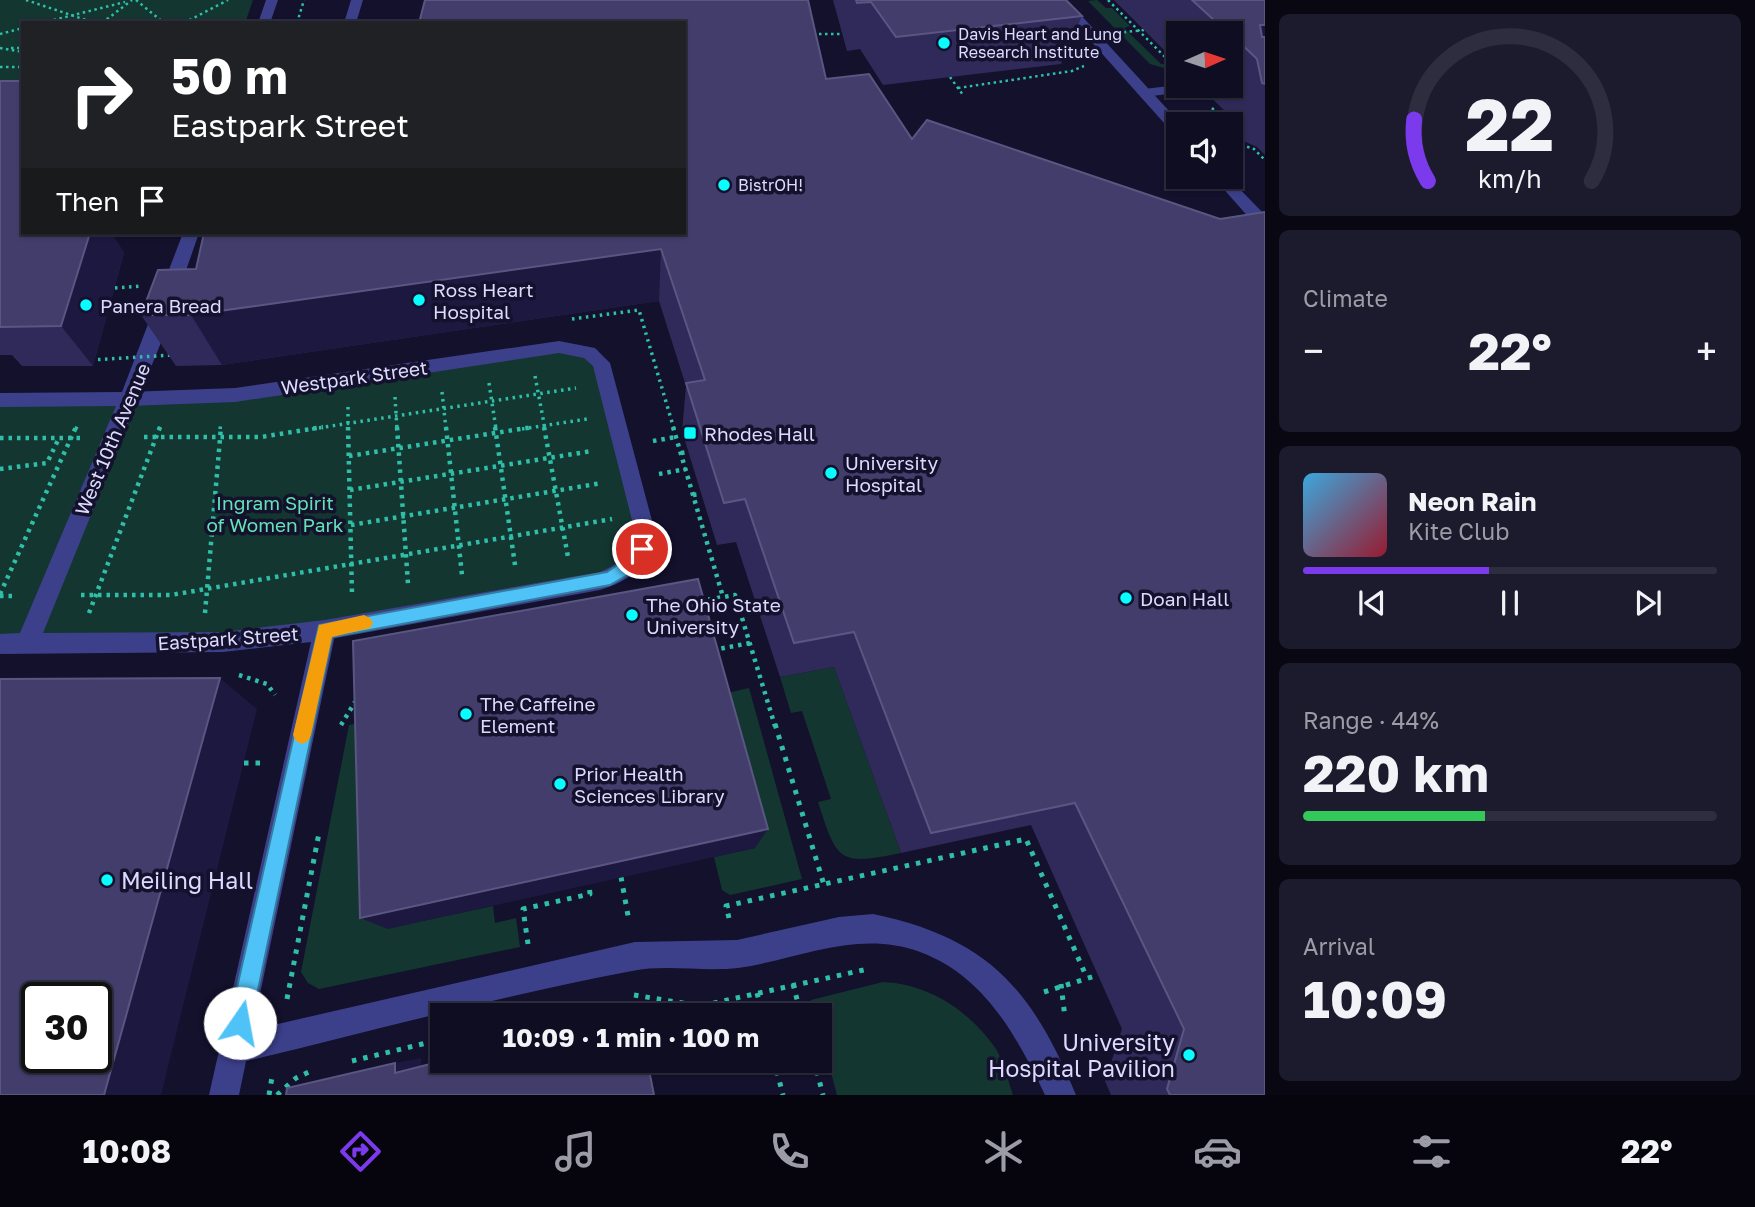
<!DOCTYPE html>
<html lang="en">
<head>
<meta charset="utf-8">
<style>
	:root { --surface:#0e0d21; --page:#1c1b2e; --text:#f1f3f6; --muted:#9b9ca5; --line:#2e2d3f; --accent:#7c3aed }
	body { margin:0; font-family:"Golos Text",sans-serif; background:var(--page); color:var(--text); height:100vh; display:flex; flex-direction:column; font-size:26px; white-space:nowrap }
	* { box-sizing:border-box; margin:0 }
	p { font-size:23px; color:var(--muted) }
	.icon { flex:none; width:38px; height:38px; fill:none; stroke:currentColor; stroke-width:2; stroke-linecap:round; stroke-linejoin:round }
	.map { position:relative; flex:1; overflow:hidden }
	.details { display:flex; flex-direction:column; gap:14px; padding:14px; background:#080712; width:490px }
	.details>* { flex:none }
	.top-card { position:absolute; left:21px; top:21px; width:665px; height:214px; border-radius:0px; box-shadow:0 2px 5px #0004,0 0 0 2px var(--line); background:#202124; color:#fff; overflow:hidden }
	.needle { width:46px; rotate:87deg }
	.buttons { position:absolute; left:1166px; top:21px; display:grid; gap:14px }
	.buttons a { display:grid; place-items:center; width:77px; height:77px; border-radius:0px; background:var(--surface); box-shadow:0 2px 5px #0004,0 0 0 2px var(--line); font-size:35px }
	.speed { position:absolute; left:21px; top:982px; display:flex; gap:14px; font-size:35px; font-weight:700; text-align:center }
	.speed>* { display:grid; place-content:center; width:91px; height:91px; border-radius:50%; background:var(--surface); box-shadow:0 2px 5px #0004,0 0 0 2px var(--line); line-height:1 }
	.speed .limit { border:4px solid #111; border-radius:10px; background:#fff; color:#111 }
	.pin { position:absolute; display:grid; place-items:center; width:60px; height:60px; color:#fff; margin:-30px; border:4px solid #fff; border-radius:50%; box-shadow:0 2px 7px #0007 }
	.me { position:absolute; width:77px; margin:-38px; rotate:12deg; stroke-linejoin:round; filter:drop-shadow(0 0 5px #0008) }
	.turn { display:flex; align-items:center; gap:24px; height:147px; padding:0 35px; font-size:32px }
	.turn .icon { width:91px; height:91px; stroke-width:2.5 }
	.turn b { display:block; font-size:49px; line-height:60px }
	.then { display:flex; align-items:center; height:66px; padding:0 35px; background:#0003; gap:14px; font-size:26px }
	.big { font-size:52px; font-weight:700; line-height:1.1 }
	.details .widget { flex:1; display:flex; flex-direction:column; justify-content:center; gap:10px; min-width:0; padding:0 24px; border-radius:10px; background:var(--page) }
	.details .dial { align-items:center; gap:0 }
	.dial svg { height:182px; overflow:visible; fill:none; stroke:var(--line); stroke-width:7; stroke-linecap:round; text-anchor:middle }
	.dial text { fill:var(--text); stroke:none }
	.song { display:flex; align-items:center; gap:21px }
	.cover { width:84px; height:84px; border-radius:10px; background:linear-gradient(135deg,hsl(200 70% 55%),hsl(350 70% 35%)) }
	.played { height:7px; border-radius:4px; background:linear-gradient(90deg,var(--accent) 45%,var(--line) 45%) }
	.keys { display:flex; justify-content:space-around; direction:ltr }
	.heat { display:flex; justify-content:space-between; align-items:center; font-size:38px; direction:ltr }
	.charge { height:10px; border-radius:5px; background:linear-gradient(90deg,#34c759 44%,var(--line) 0) }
	.trip { position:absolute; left:430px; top:1003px; width:402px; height:70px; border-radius:0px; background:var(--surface); box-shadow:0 2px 5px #0004,0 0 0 2px var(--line); font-weight:700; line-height:70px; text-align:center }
	.dock { display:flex; height:112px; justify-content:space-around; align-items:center; background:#06050d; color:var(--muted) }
	.dock .icon { width:49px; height:49px }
	.dock .selected { color:var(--accent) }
	.dock b { font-size:32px; color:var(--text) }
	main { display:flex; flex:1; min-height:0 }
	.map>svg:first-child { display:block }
	.green { fill:#143631 }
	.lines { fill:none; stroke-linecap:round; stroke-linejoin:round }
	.path-far3 { stroke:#2fbfa9; stroke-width:2.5; stroke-dasharray:2.5 3.5; stroke-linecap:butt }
	.path-far2 { stroke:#2fbfa9; stroke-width:3.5; stroke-dasharray:2.5 4.5; stroke-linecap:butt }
	.path-far1 { stroke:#2fbfa9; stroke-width:4.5; stroke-dasharray:3.5 5; stroke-linecap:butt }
	.path { stroke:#2fbfa9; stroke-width:5; stroke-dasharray:4.5 7; stroke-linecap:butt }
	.lane { fill:#3c408b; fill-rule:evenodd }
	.street { fill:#3c408b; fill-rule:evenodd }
	.path-bridge-far1 { stroke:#2fbfa9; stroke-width:2.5; stroke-dasharray:2.5 3.5; stroke-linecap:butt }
	.path-bridge { stroke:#2fbfa9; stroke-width:3.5; stroke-dasharray:2.5 4.5; stroke-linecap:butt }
	.wall { fill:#2f2a59 }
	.shaded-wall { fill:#1c1840 }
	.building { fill:#423d6b; stroke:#5a5682; stroke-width:2; fill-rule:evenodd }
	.route { fill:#4fc3f7; stroke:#337fa1; stroke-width:2 }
	.slow { fill:#f59e0b }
	.poi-dot { fill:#07fdff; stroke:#13112c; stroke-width:2.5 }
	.labels { text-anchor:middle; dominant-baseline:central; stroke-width:7; stroke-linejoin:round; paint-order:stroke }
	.far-poi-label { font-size:16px; fill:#dcdbff; stroke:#13112c; text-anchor:start }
	.poi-label { font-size:19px; fill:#dcdbff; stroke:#13112c; text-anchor:start }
	.street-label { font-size:19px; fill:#dcdbff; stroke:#13112c }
	.park-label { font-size:19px; fill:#64e2b7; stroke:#13112c }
	.near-poi-label { font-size:23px; fill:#dcdbff; stroke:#13112c; text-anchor:start }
</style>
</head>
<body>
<main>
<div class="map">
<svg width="1265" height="1095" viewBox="0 0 1265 1095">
	<rect width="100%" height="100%" fill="#13112c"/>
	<g class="green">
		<path d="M0,0H253L245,23H23V88L0,89Z"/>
		<path d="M1097,0L1106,8H1112L1130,26L1124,28L1161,64H1167L1174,71L1150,64L1088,1Z"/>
		<path d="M530,351L589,353L645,532L626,569L325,630L0,644V400L171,399Z"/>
		<path d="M834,667L901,853C838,866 837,861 818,802L831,799L802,711L791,713L780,677Z"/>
		<path d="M749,688L802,879L730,895L722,890L714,857L755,848L714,696Z"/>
		<path d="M379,719L388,928L493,906L495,923L516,918L520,947L319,989L308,983L301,972L349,725Z"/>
		<path d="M883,982C929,984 970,1011 996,1049C1004,1062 1008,1081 1013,1095H837L821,1035V1015H815L811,1000Z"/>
	</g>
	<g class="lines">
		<g class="path-far3">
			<path d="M26,0L95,23"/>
			<path d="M136,0L164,23"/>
			<path d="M1108,0L1172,64"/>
			<path d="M42,23L125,2"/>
			<path d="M102,23L132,0"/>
			<path d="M184,23L228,0"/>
			<path d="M297,23L304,0"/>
			<path d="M0,34L23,28"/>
			<path d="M813,34H847"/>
			<path d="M0,48L23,52"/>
			<path d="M11,48H23"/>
			<path d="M0,67H23"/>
			<path d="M950,77L963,95"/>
			<path d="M958,88L1072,71L1084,66"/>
			<path d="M1212,108L1225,121L1221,124"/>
			<path d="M1230,141L1254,149L1265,160"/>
		</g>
		<g class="path-far2">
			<path d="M115,288L142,286"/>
			<path d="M572,319L639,310L674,429"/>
			<path d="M535,376L545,429"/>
			<path d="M489,383L496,429"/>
			<path d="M442,392L446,429"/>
			<path d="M395,397L397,429"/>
			<path d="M348,407V429"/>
			<path d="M76,429L77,426"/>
			<path d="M159,429L161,425"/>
			<path d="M220,429L221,423"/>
			<path d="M312,429L576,388"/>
			<path d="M522,429L587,419"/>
		</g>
		<g class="path-far1">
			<path d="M348,427L352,594"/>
			<path d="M397,427L408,584"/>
			<path d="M446,427L462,575"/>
			<path d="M495,427L515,565"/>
			<path d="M544,427L568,557"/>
			<path d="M673,427L723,597"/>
			<path d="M144,437H261L323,427"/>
			<path d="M0,438H80"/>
			<path d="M653,441L676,437"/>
			<path d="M681,453L688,452"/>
			<path d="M349,456L533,427"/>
			<path d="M0,469L47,463L59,438"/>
			<path d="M659,474L686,469"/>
			<path d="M350,490L592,451"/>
			<path d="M693,495L701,494"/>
			<path d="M351,525L602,483"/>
			<path d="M0,594L76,427"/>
			<path d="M81,595H171L612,519"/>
			<path d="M0,596H13"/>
			<path d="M700,601L735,595L775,726"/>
			<path d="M89,613L160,427"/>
			<path d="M205,613L221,427"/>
			<path d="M713,650L750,643"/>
			<path d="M239,675L267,684L275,695"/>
			<path d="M341,725L355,702"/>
		</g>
		<g class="path">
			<path d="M775,724L824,885"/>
			<path d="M244,763H264"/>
			<path d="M621,877L629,921"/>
			<path d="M729,918L726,906L1026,839L1087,978"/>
			<path d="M528,944L523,909L590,894L589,885"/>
			<path d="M793,984L801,1015"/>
			<path d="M1061,984L1065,1018"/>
			<path d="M1044,992L1098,975"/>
			<path d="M757,993L763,1015"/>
			<path d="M634,995L700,1006L868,969"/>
			<path d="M287,999L319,833"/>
			<path d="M546,1015L598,1003"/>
			<path d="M774,1060L783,1095"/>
			<path d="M814,1060L823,1095"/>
			<path d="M352,1061L443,1039"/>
			<path d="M269,1095L272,1077"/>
			<path d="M277,1095L296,1078L313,1070"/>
		</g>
		<g class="lane">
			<path d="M351,0H363L356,23H344Z"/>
			<path d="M1178,85L1207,86L1200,90L1144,97L1137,93L1144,89Z"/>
			<path d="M559,341L595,348L610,363L655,532C653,565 629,581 600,590L325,640L317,637L314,630L317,623L325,620L600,572C619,564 633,553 635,532L593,366L584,358L559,353L235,402L128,406L119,399L128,392L235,388Z"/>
			<path d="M873,914C988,938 1032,989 1076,1095H1045C1017,1037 985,976 920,952C857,929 800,959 738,968C703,972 666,964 632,971C498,996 366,1033 234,1064L224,1059L219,1049L224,1039L234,1034L635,942L737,940L839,917Z"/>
		</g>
		<g class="street">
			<path d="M266,0H278L270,23H258Z"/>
			<path d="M1054,0H1067L1181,124H1178V134L1173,133Z"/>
			<path d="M1213,177H1228L1265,215V230L1259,229Z"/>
			<path d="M183,233H199L160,345L43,633L223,632L325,620L333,623L336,630L239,1095H209L311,642L223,652L0,654V634L20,633L116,406L0,407V393L122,392Z"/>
		</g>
		<path class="path-bridge-far1" d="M1070,38L1144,30"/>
		<path class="path-bridge" d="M91,360L173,355"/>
	</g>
	<g class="wall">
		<path d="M833,0H1066L1082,16L1061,64L883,85L860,49L847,51Z"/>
		<path d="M1114,0H1265V155L1257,147L1230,135V124H1226L1224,110L1204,91L1207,86H1230V33H1178V64Z"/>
		<path d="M826,79L1265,1095H1111L1105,1081L1122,1029L1031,825L901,853L834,667L780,677L736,542L717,545L682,431L686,386L659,301L222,365L176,366L141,315L196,269Z"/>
		<path d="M0,81L23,233H111L124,253L93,366H22L12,355H0Z"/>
	</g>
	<g class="shaded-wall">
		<path d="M1260,25H1265V71Z"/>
		<path d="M83,233H111L124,253L93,366L61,326Z"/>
		<path d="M661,249L659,301L222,365L191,315Z"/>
		<path d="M220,678L257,709L161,1095H104Z"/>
		<path d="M768,829L755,848L388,929L360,918Z"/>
		<path d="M421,1058V1067L395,1073V1063Z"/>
	</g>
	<g class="building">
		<path d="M425,0H808L826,79L869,74L912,139L927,120L1220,219L1265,212V1095H1170L1167,1089L1184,1029L1075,803L931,833L854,632L794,643L745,499L724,503L686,383L705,380L661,249L191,315H141L158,270L196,269L204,233H684V23H419Z"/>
		<path d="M856,0H1066L1082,16L896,37L871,2L857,3Z"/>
		<path d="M1192,0H1265V25H1260L1262,37H1265V84L1262,83L1257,59L1236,39L1240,33L1227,32Z"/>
		<path d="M0,81H23V233H90L61,326L0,327Z"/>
		<path d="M698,579L768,829L360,918L353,641Z"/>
		<path d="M220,678L104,1095H0V679ZM37,998H96V1057H37Z"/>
		<path d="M446,1060H647L654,1095H286L287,1088L395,1063V1073Z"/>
	</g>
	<path class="route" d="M642,542L650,549L638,569L610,585L332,637L251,1023L247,1031L240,1034L232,1031L229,1023L319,625L607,572L626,559L636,544Z"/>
	<path class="slow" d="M364,615L370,618L373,623L370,628L332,637L311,735L308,741L302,744L296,741L293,735L319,625Z"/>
	<g class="poi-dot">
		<circle cx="944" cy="43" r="7"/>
		<circle cx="724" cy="185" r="7"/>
		<circle cx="419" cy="300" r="7"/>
		<circle cx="86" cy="305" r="7"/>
		<rect x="683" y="426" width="14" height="14" rx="3.5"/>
		<circle cx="831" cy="473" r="7"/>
		<circle cx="1126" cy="598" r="7"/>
		<circle cx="632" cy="615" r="7"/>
		<circle cx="466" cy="714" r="7"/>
		<circle cx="560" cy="784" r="7"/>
		<circle cx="107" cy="880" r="7"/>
		<circle cx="1189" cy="1055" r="7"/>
	</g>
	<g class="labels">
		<g class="far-poi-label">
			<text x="958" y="34">Davis Heart and Lung<tspan x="958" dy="18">Research Institute</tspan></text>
			<text x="738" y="185">BistrOH!</text>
		</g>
		<g class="poi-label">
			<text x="433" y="289">Ross Heart<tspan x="433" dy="22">Hospital</tspan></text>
			<text x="100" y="305">Panera Bread</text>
			<text x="704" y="433">Rhodes Hall</text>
			<text x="845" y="462">University<tspan x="845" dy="22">Hospital</tspan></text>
			<text x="1140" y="598">Doan Hall</text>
			<text x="646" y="604">The Ohio State<tspan x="646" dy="22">University</tspan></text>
			<text x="480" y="703">The Caffeine<tspan x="480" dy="22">Element</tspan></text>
			<text x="574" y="773">Prior Health<tspan x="574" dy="22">Sciences Library</tspan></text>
		</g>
		<g class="street-label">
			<text transform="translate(354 377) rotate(-8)">Westpark Street</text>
			<text transform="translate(112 439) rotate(-67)">West 10th Avenue</text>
			<text transform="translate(228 638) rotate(-4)">Eastpark Street</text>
		</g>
		<g class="park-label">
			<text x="275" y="502">Ingram Spirit<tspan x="275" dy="22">of Women Park</tspan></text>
		</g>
		<g class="near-poi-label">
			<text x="121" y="880">Meiling Hall</text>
			<text x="1175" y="1042" text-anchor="end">University<tspan x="1175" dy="26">Hospital Pavilion</tspan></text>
		</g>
	</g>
</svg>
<div class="buttons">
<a><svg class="needle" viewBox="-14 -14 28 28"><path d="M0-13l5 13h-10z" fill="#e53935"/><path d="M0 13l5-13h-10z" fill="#9b9ca5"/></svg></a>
<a><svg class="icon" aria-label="sound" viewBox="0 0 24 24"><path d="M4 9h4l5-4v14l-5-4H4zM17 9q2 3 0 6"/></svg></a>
</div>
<div class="speed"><div class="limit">30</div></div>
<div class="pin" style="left:642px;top:549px;background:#d93025"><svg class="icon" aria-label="arrive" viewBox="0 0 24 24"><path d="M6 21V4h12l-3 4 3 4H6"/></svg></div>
<svg class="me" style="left:240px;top:1023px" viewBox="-20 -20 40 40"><circle r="19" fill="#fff"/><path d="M0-13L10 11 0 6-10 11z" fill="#4fc3f7"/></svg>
<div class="trip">10:09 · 1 min · 100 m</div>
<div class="top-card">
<div class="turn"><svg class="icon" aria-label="right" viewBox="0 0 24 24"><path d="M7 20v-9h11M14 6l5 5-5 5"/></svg><div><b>50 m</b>Eastpark Street</div></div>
<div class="then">Then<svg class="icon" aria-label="arrive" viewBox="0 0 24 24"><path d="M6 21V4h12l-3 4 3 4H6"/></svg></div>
</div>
</div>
<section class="details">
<div class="widget dial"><svg viewBox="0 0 100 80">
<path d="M14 69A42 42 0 1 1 86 69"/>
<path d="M14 69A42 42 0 0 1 8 42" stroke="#7c3aed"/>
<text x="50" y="56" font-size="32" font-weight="700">22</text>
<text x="50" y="72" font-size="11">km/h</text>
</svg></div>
<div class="widget"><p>Climate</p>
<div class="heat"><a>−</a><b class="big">22°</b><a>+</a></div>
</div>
<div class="widget">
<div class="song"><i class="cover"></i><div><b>Neon Rain</b><p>Kite Club</p></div></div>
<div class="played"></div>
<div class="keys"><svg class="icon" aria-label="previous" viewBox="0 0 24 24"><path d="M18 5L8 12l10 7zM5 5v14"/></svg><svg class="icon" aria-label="pause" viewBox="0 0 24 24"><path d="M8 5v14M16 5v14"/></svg><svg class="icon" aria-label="next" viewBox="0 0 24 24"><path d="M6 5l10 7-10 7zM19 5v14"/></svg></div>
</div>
<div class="widget"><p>Range · 44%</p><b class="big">220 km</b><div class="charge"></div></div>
<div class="widget"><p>Arrival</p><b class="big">10:09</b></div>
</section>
</main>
<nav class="dock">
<b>10:08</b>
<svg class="icon selected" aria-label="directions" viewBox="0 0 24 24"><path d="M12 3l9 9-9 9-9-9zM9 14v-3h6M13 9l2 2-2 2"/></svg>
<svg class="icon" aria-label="music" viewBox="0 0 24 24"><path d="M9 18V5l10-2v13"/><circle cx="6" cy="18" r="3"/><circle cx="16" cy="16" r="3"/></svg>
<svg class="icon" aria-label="phone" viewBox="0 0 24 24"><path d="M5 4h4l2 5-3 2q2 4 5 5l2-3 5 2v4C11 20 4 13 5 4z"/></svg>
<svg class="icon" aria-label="climate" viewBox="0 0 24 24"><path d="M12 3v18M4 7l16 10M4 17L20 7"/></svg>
<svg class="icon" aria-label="car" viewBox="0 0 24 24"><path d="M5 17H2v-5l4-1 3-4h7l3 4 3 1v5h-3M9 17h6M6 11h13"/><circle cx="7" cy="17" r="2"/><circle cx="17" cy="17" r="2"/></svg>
<svg class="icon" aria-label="filters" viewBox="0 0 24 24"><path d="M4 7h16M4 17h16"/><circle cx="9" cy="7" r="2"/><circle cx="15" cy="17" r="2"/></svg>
<b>22°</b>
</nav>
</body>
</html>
